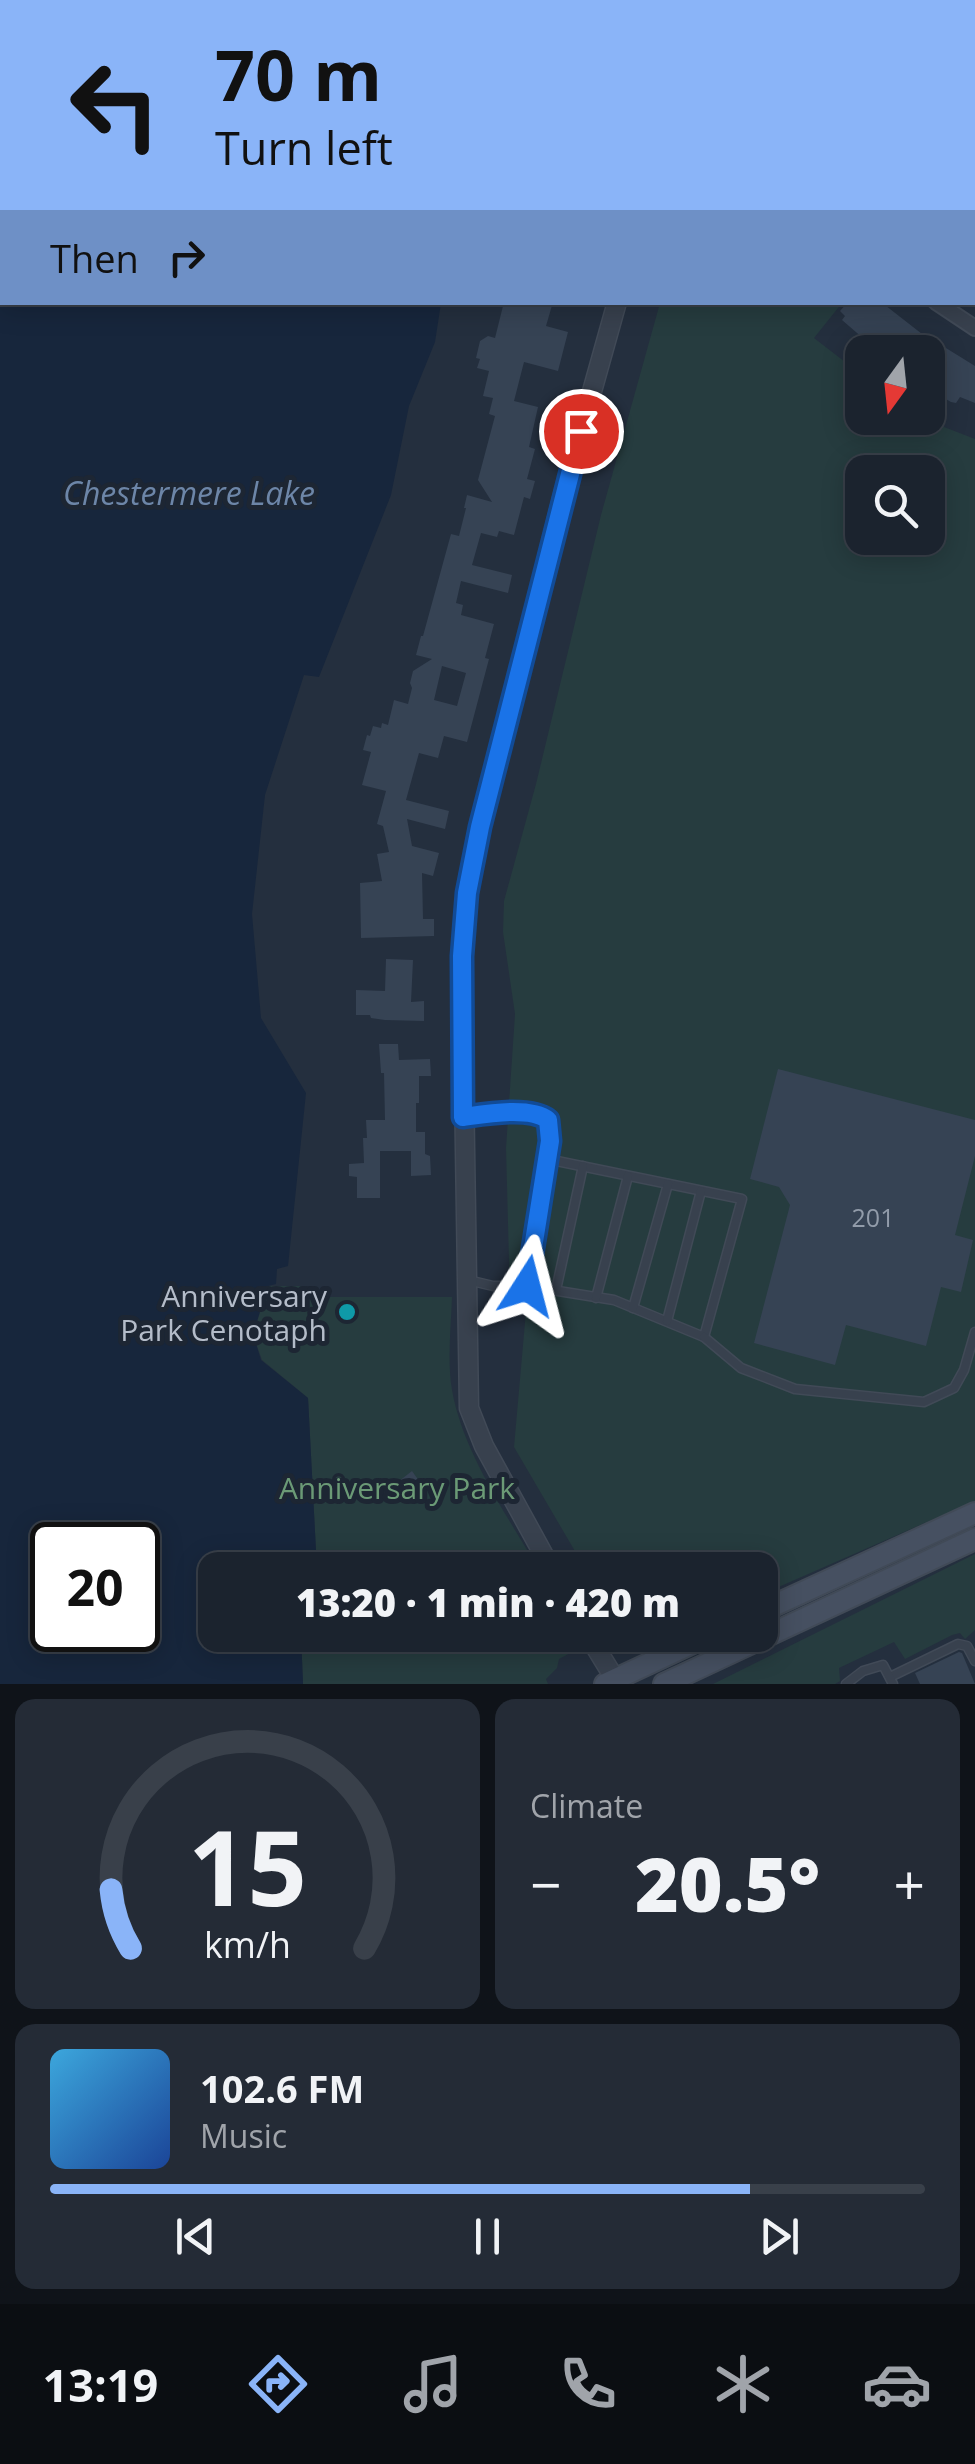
<!DOCTYPE html>
<html lang="en">
<head>
<meta charset="utf-8">
<style>
	:root { --surface:#1b232e; --page:#242b36; --text:#f1f3f6; --muted:#a0a4aa; --line:#39404a; --accent:#8ab4f8 }
	body { margin:0; font-family:"Open Sans",sans-serif; background:var(--page); color:var(--text); height:100vh; display:flex; flex-direction:column; font-size:38px; white-space:nowrap }
	* { box-sizing:border-box; margin:0 }
	p { font-size:32px; color:var(--muted) }
	.icon { flex:none; width:55px; height:55px; fill:none; stroke:currentColor; stroke-width:2; stroke-linecap:round; stroke-linejoin:round }
	.map { position:relative; height:1684px; overflow:hidden }
	.side { display:flex; flex-direction:column; gap:15px; padding:15px; background:#0f1319; flex:1 }
	.side>* { flex:none }
	.banner { position:absolute; left:0px; top:0px; width:975px; height:305px; box-shadow:0 5px 25px #0003,0 0 0 2px var(--line); background:#8ab4f8; color:#111; overflow:hidden }
	.needle { width:65px; rotate:195deg }
	.fabs { position:absolute; left:845px; top:335px; display:grid; gap:20px }
	.fabs a { display:grid; place-items:center; width:100px; height:100px; border-radius:20px; background:var(--surface); box-shadow:0 5px 25px #0003,0 0 0 2px var(--line); font-size:50px }
	.speed { position:absolute; left:30px; top:1522px; display:flex; gap:20px; font-size:50px; font-weight:700; text-align:center }
	.speed>* { display:grid; place-content:center; width:130px; height:130px; border-radius:50%; background:var(--surface); box-shadow:0 5px 25px #0003,0 0 0 2px var(--line); line-height:1 }
	.speed .limit { border:5px solid #111; border-radius:15px; background:#fff; color:#111 }
	.pin { position:absolute; display:grid; place-items:center; width:85px; height:85px; color:#fff; margin:-42px; border:5px solid #fff; border-radius:50%; box-shadow:0 2px 10px #0007 }
	.me { position:absolute; width:110px; margin:-55px; rotate:9deg; stroke-linejoin:round; filter:drop-shadow(0 0 8px #0008) }
	.turn { display:flex; align-items:center; gap:35px; height:210px; padding:0 50px; font-size:45px }
	.turn .icon { width:130px; height:130px; stroke-width:2.5 }
	.turn b { display:block; font-size:70px; line-height:85px }
	.then { display:flex; align-items:center; height:95px; padding:0 50px; background:#0003; gap:20px; font-size:38px }
	.big { font-size:75px; font-weight:800; line-height:1.1 }
	.side .tile { flex:1; display:flex; flex-direction:column; justify-content:center; gap:15px; min-width:0; padding:0 35px; border-radius:20px; background:var(--page) }
	.side .dial { align-items:center; gap:0 }
	.dial svg { height:260px; overflow:visible; fill:none; stroke:var(--line); stroke-width:7; stroke-linecap:round; text-anchor:middle }
	.dial text { fill:var(--text); stroke:none }
	.song { display:flex; align-items:center; gap:30px }
	.cover { width:120px; height:120px; border-radius:15px; background:linear-gradient(135deg,hsl(200 70% 55%),hsl(220 70% 35%)) }
	.played { height:10px; border-radius:5px; background:linear-gradient(90deg,var(--accent) 80%,var(--line) 80%) }
	.keys { display:flex; justify-content:space-around; direction:ltr }
	.heat { display:flex; justify-content:space-between; align-items:center; font-size:55px; direction:ltr }
	.side .tiles { flex:1; display:grid; gap:15px; grid-template-columns:1fr 1fr }
	.tile:last-child { grid-column:span 2 }
	.trip { position:absolute; left:198px; top:1552px; width:580px; height:100px; border-radius:20px; background:var(--surface); box-shadow:0 5px 25px #0003,0 0 0 2px var(--line); font-weight:800; line-height:100px; text-align:center }
	.menu { display:flex; height:160px; justify-content:space-around; align-items:center; background:#0b0e12; color:var(--muted) }
	.menu .icon { width:70px; height:70px }
	.menu .on { color:var(--accent) }
	.menu b { font-size:45px; color:var(--text) }
	.map>svg:first-child { display:block }
	.green { fill:#263c3f; fill-rule:evenodd }
	.water { fill:#17263c; fill-rule:evenodd }
	.building { fill:#364354; fill-rule:evenodd }
	.lines { fill:none; stroke-linecap:round; stroke-linejoin:round }
	.service-casing { stroke:#414a57; stroke-width:11 }
	.minor-casing { stroke:#414a57; stroke-width:18 }
	.tertiary-casing { stroke:#414a57; stroke-width:21 }
	.secondary-casing { stroke:#414a57; stroke-width:24 }
	.service { stroke:#38414e; stroke-width:8 }
	.minor { stroke:#38414e; stroke-width:14 }
	.tertiary { stroke:#38414e; stroke-width:18 }
	.secondary { stroke:#465061; stroke-width:20 }
	.route-casing { stroke:#114b97; stroke-width:25 }
	.route { stroke:#1a73e8; stroke-width:18 }
	.culture-dot { fill:#0f9aa8; stroke:#1d2633; stroke-width:4 }
	.labels { text-anchor:middle; dominant-baseline:central; stroke-width:10; stroke-linejoin:round; paint-order:stroke }
	.number-label { font-size:25px; fill:#929caa }
	.poi-label { font-size:30px; fill:#b4bcc9; stroke:#1d2633; text-anchor:end }
	.park-label { font-size:30px; fill:#6b9a76; stroke:#1d2633 }
	.water-label { font-size:32px; font-style:italic; fill:#6d86a8; stroke:#1d2633 }
</style>
</head>
<body>
<div class="map">
<svg width="975" height="1684" viewBox="0 0 975 1684">
	<rect width="100%" height="100%" fill="#242f3e"/>
	<g class="green">
		<path d="M734,0H975V201L972,199V2H732Z"/>
		<path d="M660,303H842L814,338L862,375V418H921L975,439V1501L760,1595V1570H586L514,1447L526,1311L510,1299L506,1148L515,1014L503,932L504,901L536,784L601,515ZM862,472H928V538H862Z"/>
		<path d="M268,1286H306L308,1297H452C451,1327 447,1360 452,1390C463,1453 507,1515 539,1570H317L308,1398L262,1360L253,1335Z"/>
		<path d="M975,1554V1630L965,1639L960,1633L952,1635L905,1659L894,1642L839,1668L840,1681L835,1684H713Z"/>
		<path d="M301,1635H566L572,1652L559,1659L557,1668L546,1679L548,1684H303Z"/>
	</g>
	<path class="water" d="M0,0H344L348,2H2V302L441,303L435,342L409,406L391,495L319,677L304,675L265,795L252,914L261,1018L306,1093L288,1266L277,1269L276,1284L268,1286L253,1334L261,1360L308,1398L317,1570H215V1635H301L303,1684H0ZM52,1545H138V1630H52Z"/>
	<g class="building">
		<path d="M504,302H553L546,326L568,332L558,371L524,362L514,401L538,407L529,447L535,449L527,479L535,481L530,499L524,497L514,535L499,531L497,537L481,533L472,565L512,575L508,593L461,581L456,603L463,605L461,615L494,624L485,658L489,659L467,742L444,736L438,758L419,753L406,800L449,811L445,829L407,819L412,846L439,853L433,876L422,873L423,919H434V936L361,938L360,883L382,881L377,854L389,852L383,826L377,824L386,791L362,785L371,752L363,750L367,735L370,736L373,726L381,728L382,723L388,725L394,700L408,704L412,688L410,683L413,671L432,659L416,655L421,636H423L451,534L459,536L466,508H464L467,495L492,502L478,480L495,416L489,414L493,398L483,396L489,371L477,368L480,359L476,358L480,341L488,336L495,338ZM442,666L466,673L457,706L434,700Z"/>
		<path d="M848,302H881L931,341L933,340L975,366V403L960,397L956,403L951,402L928,389V352H876L869,347L871,345L842,320L845,316L840,311Z"/>
		<path d="M386,959L413,960L411,1002L424,1001V1021L385,1020L371,1018L370,1015H356V990L385,991Z"/>
		<path d="M379,1044H398L399,1060L430,1059L431,1076H419V1103H416V1132H425V1154L430,1156L431,1175L411,1176V1151H380V1198H357V1177L349,1176V1164L364,1163L363,1138H367L366,1120H385L384,1073H381Z"/>
		<path d="M778,1069L975,1120V1156L955,1235L973,1240L961,1292L941,1287L926,1346L846,1325L835,1365L754,1343L790,1205L779,1187L750,1179Z"/>
		<path d="M412,1471L424,1488L407,1502L394,1485Z"/>
		<path d="M959,1652L962,1653L975,1684H920L915,1673Z"/>
	</g>
	<g class="lines">
		<defs>
			<g id="service">
				<path d="M463,1117C485,1114 531,1106 549,1120V1141L527,1286"/>
				<path d="M468,1280L493,1286H527L614,1300L704,1337L742,1199L547,1159"/>
				<path d="M556,1290L583,1166"/>
				<path d="M596,1298L628,1176"/>
				<path d="M633,1308L668,1184"/>
				<path d="M667,1321L701,1191"/>
				<path d="M704,1337L741,1368L795,1389L924,1402L954,1388L964,1370L975,1332"/>
				<path d="M890,1677L958,1644L967,1646L975,1661"/>
				<path d="M846,1684L863,1671L883,1665L893,1684"/>
			</g>
			<path id="minor" d="M936,302L975,328"/>
			<g id="tertiary">
				<path d="M699,2L700,0"/>
				<path d="M552,1570L484,1446L469,1408L462,955L467,893L480,827L563,495L617,302"/>
				<path d="M588,1635L618,1684"/>
			</g>
			<g id="secondary">
				<path d="M760,1612L975,1513"/>
				<path d="M605,1684L710,1635"/>
				<path d="M664,1684L975,1539"/>
			</g>
		</defs>
		<use href="#service" class="service-casing"/>
		<use href="#minor" class="minor-casing"/>
		<use href="#tertiary" class="tertiary-casing"/>
		<use href="#secondary" class="secondary-casing"/>
		<use href="#service" class="service"/>
		<use href="#minor" class="minor"/>
		<use href="#tertiary" class="tertiary"/>
		<use href="#secondary" class="secondary"/>
	</g>
	<g class="lines">
		<defs>
			<path id="route" d="M527,1286L550,1141L548,1120C530,1106 485,1114 463,1117L462,956L467,893L480,827L581,431"/>
		</defs>
		<use href="#route" class="route-casing"/>
		<use href="#route" class="route"/>
	</g>
	<circle class="culture-dot" cx="347" cy="1312" r="10"/>
	<g class="labels">
		<g class="number-label">
			<text x="873" y="1217">201</text>
		</g>
		<g class="poi-label">
			<text x="327" y="1295">Anniversary<tspan x="327" dy="34">Park Cenotaph</tspan></text>
		</g>
		<g class="park-label">
			<text x="397" y="1487">Anniversary Park</text>
		</g>
		<g class="water-label">
			<text x="189" y="492">Chestermere Lake</text>
		</g>
	</g>
</svg>
<div class="fabs">
<a><svg class="needle" viewBox="-14 -14 28 28"><path d="M0-13l5 13h-10z" fill="#e53935"/><path d="M0 13l5-13h-10z" fill="#a0a4aa"/></svg></a>
<a><svg class="icon" aria-label="search" viewBox="0 0 24 24"><circle cx="10" cy="10" r="6"/><path d="M15 15l6 6"/></svg></a>
</div>
<div class="speed"><div class="limit">20</div></div>
<div class="pin" style="left:581px;top:431px;background:#d93025"><svg class="icon" aria-label="arrive" viewBox="0 0 24 24"><path d="M6 21V4h12l-3 4 3 4H6"/></svg></div>
<svg class="me" style="left:527px;top:1286px" viewBox="-20 -20 40 40"><path d="M0-17L14 15 0 8-14 15z" fill="#1a73e8" stroke="#fff" stroke-width="4"/></svg>
<div class="trip">13:20 · 1 min · 420 m</div>
<div class="banner">
<div class="turn"><svg class="icon" aria-label="left" viewBox="0 0 24 24"><path d="M17 20v-9H6M10 6l-5 5 5 5"/></svg><div><b>70 m</b>Turn left</div></div>
<div class="then">Then<svg class="icon" aria-label="right" viewBox="0 0 24 24"><path d="M7 20v-9h11M14 6l5 5-5 5"/></svg></div>
</div>
</div>
<section class="side">
<div class="tiles">
<div class="tile dial"><svg viewBox="0 0 100 80">
<path d="M14 69A42 42 0 1 1 86 69"/>
<path d="M14 69A42 42 0 0 1 8 51" stroke="#8ab4f8"/>
<text x="50" y="56" font-size="32" font-weight="700">15</text>
<text x="50" y="72" font-size="11">km/h</text>
</svg></div>
<div class="tile"><p>Climate</p>
<div class="heat"><a>−</a><b class="big">20.5°</b><a>+</a></div>
</div>
<div class="tile">
<div class="song"><i class="cover"></i><div><b>102.6 FM</b><p>Music</p></div></div>
<div class="played"></div>
<div class="keys"><svg class="icon" aria-label="previous" viewBox="0 0 24 24"><path d="M18 5L8 12l10 7zM5 5v14"/></svg><svg class="icon" aria-label="pause" viewBox="0 0 24 24"><path d="M8 5v14M16 5v14"/></svg><svg class="icon" aria-label="next" viewBox="0 0 24 24"><path d="M6 5l10 7-10 7zM19 5v14"/></svg></div>
</div>
</div>
</section>
<nav class="menu">
<b>13:19</b>
<svg class="icon on" aria-label="directions" viewBox="0 0 24 24"><path d="M12 3l9 9-9 9-9-9zM9 14v-3h6M13 9l2 2-2 2"/></svg>
<svg class="icon" aria-label="music" viewBox="0 0 24 24"><path d="M9 18V5l10-2v13"/><circle cx="6" cy="18" r="3"/><circle cx="16" cy="16" r="3"/></svg>
<svg class="icon" aria-label="phone" viewBox="0 0 24 24"><path d="M5 4h4l2 5-3 2q2 4 5 5l2-3 5 2v4C11 20 4 13 5 4z"/></svg>
<svg class="icon" aria-label="climate" viewBox="0 0 24 24"><path d="M12 3v18M4 7l16 10M4 17L20 7"/></svg>
<svg class="icon" aria-label="car" viewBox="0 0 24 24"><path d="M5 17H2v-5l4-1 3-4h7l3 4 3 1v5h-3M9 17h6M6 11h13"/><circle cx="7" cy="17" r="2"/><circle cx="17" cy="17" r="2"/></svg>
</nav>
</body>
</html>
